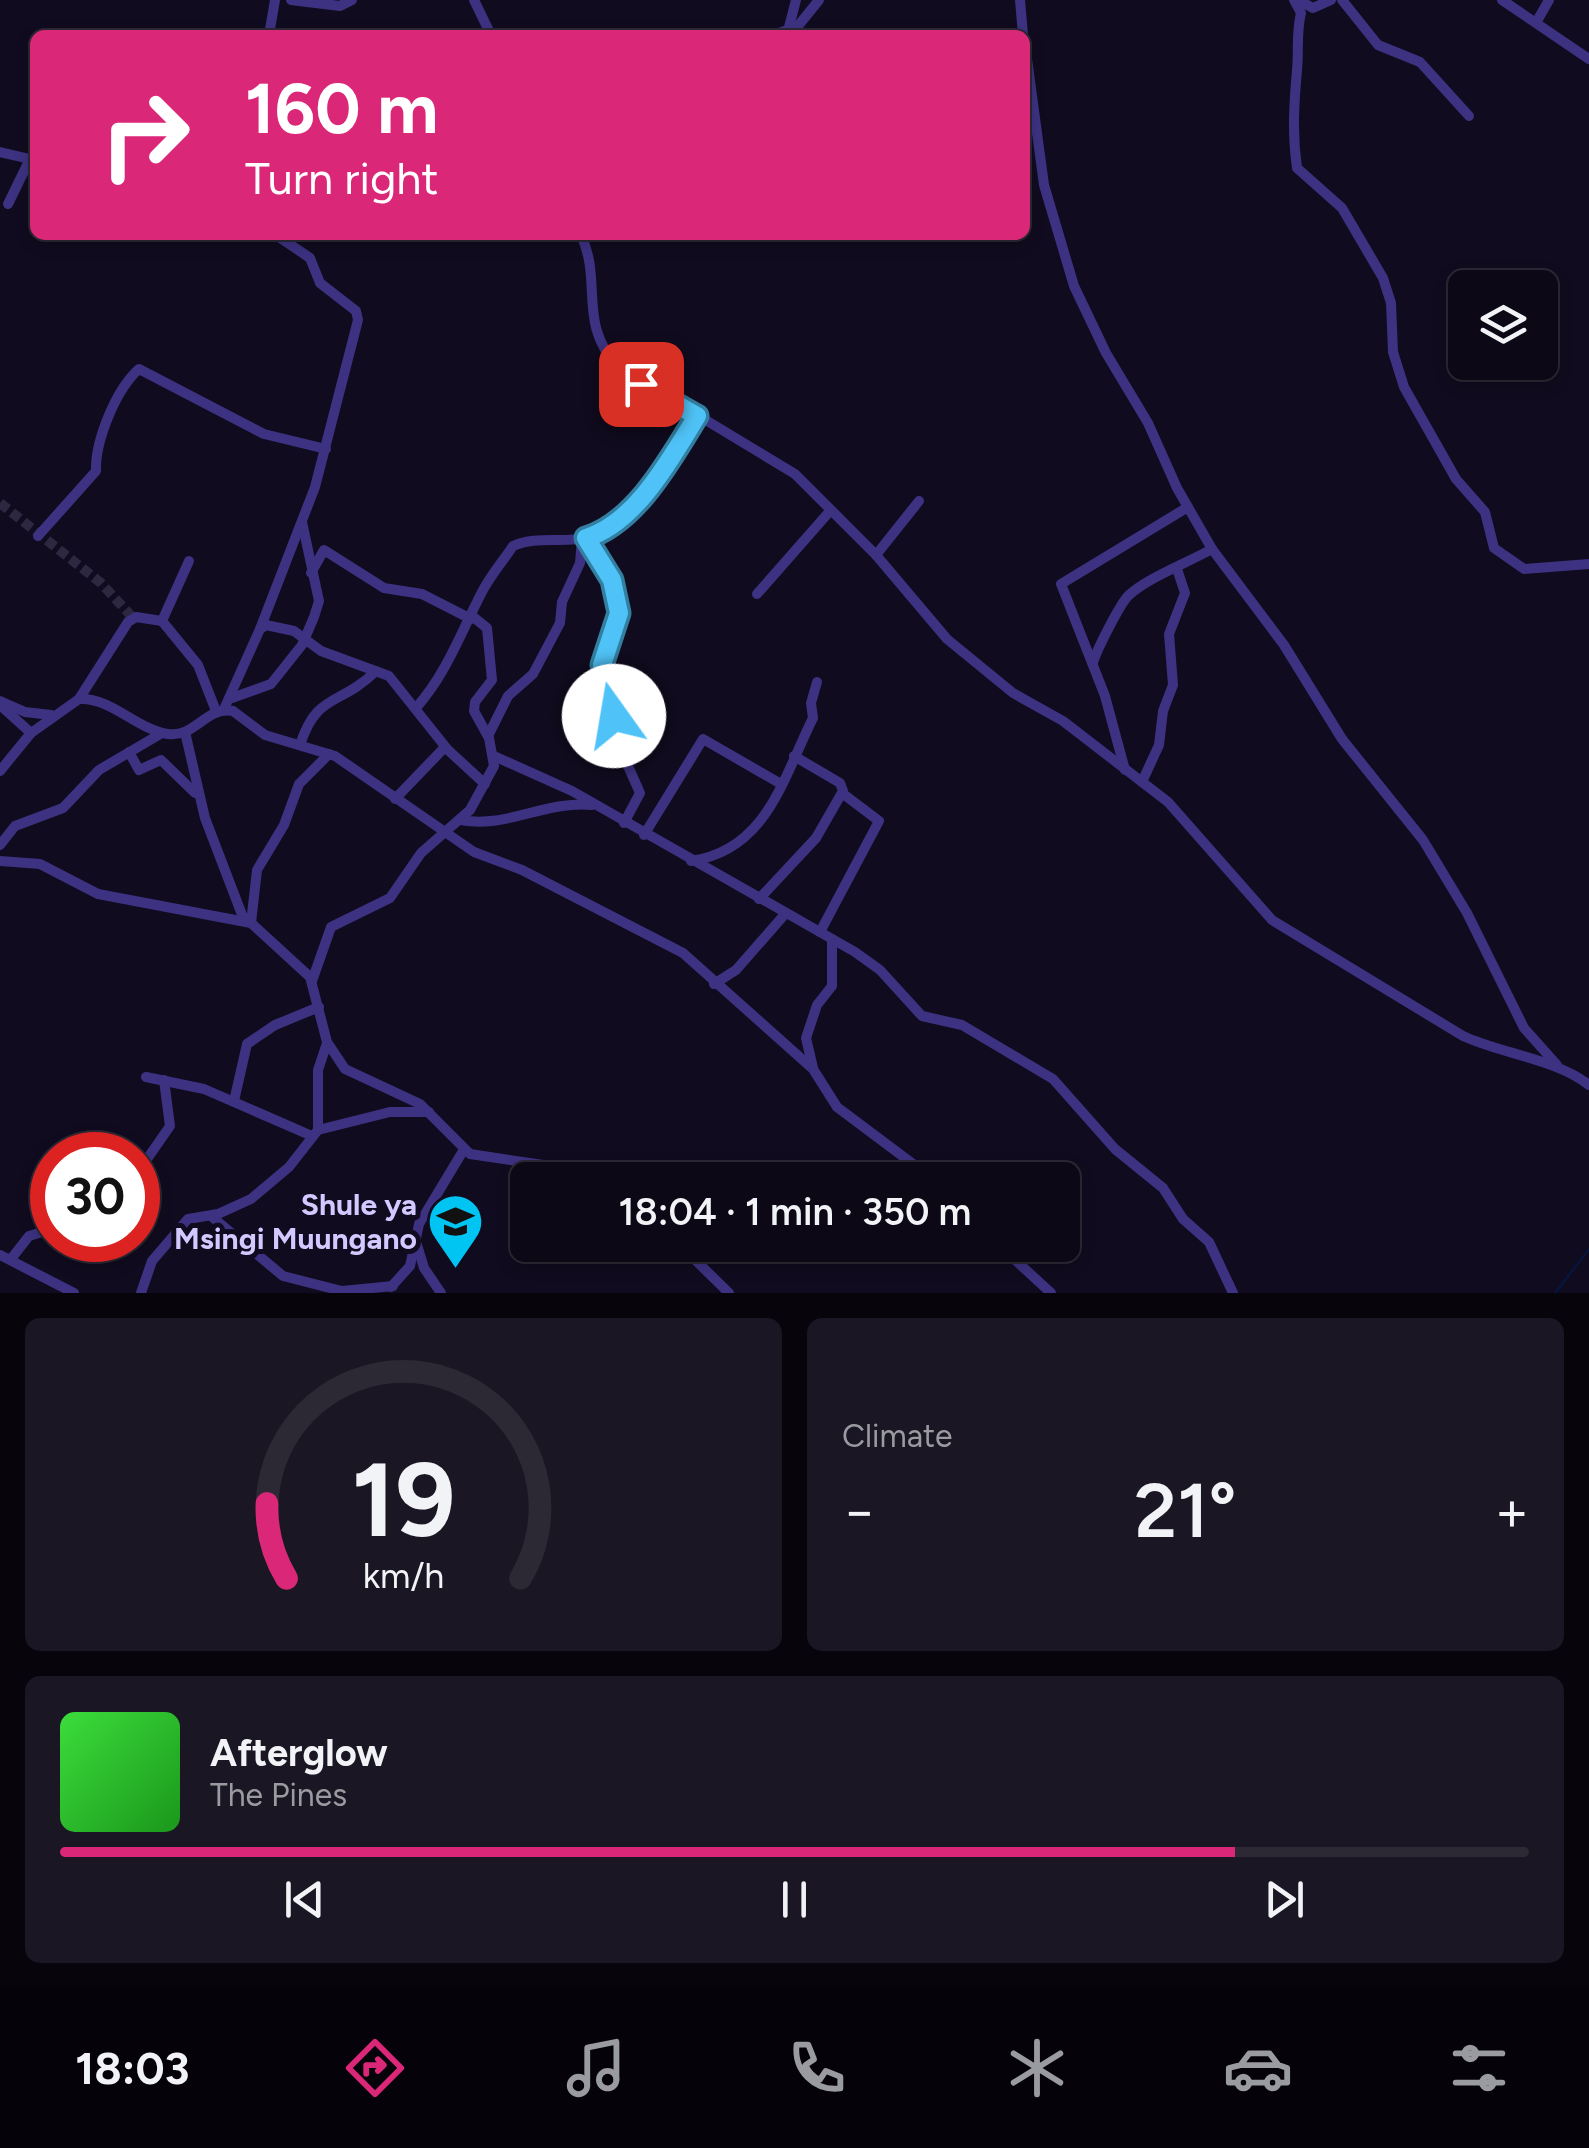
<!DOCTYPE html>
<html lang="en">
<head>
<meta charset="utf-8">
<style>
	:root { --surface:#0c0816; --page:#1a1623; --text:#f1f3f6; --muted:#9a9aa1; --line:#2c2935; --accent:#db2777 }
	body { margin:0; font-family:Figtree,sans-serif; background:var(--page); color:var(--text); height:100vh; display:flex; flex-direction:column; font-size:38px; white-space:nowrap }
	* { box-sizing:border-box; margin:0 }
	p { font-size:32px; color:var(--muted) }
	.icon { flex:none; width:55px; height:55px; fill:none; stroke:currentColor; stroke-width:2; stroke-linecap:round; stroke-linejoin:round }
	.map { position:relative; height:1293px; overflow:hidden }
	.panel { display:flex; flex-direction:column; gap:25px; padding:25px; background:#07040c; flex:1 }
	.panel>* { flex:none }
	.top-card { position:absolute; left:30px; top:30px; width:1000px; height:210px; border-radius:15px; box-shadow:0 5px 15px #0003,0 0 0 2px var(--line); background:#db2777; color:#fff; overflow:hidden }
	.fabs { position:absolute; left:1448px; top:270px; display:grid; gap:20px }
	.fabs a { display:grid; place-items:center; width:110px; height:110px; border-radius:15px; background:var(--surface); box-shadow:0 5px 15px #0003,0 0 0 2px var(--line); font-size:50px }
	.speed { position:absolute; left:30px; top:1132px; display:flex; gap:20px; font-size:50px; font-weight:700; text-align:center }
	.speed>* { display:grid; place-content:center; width:130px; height:130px; border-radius:50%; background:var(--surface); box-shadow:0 5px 15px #0003,0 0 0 2px var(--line); line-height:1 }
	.speed .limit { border:15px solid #d22; background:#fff; color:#111 }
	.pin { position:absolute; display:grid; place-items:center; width:85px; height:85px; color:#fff; margin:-42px; border-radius:20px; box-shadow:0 5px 15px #0006 }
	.me { position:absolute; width:110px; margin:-55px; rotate:347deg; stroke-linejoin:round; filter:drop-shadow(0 0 8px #0008) }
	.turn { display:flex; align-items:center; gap:35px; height:210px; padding:0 50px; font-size:45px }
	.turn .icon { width:130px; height:130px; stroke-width:2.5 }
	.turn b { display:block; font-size:70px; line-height:85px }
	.big { font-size:75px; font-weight:600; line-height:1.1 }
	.panel .widget { flex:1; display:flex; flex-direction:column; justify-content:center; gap:15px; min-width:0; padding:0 35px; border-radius:15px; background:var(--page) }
	.panel .dial { align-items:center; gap:0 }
	.dial svg { height:260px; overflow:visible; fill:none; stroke:var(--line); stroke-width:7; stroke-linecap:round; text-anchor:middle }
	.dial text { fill:var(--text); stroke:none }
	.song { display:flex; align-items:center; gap:30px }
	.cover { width:120px; height:120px; border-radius:15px; background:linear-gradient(135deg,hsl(120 70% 55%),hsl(120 70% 35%)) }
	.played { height:10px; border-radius:5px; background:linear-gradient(90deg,var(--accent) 80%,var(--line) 80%) }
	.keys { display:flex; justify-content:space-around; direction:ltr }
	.heat { display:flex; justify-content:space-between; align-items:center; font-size:55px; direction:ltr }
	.panel .tiles { flex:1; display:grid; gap:25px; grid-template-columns:1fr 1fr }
	.widget:last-child { grid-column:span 2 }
	.trip { position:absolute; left:510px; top:1162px; width:570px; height:100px; border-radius:15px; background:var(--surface); box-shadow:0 5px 15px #0003,0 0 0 2px var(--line); font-weight:600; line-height:100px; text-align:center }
	.dock { display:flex; height:160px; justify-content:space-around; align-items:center; background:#050309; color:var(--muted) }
	.dock .icon { width:70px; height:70px }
	.dock .active { color:var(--accent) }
	.dock b { font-size:45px; color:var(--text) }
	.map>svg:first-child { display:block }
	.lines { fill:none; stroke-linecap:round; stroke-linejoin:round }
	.stream { stroke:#05153d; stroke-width:2.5 }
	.minor-tunnel { stroke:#2d2740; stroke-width:10; stroke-dasharray:10 5; stroke-linecap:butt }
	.minor { stroke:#3c3281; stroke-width:10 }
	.route-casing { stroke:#337fa1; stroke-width:25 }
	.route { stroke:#4fc3f7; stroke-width:18 }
	.labels { text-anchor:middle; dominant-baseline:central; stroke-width:10; stroke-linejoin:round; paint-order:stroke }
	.poi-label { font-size:30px; font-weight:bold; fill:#d3c8ff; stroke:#100b1e; text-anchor:end }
</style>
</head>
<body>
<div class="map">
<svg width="1589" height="1293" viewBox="0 0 1589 1293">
	<rect width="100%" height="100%" fill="#100b1e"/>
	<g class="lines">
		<path class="stream" d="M1555,1293L1589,1249"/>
		<path class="minor-tunnel" d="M0,503L101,583L133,618"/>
		<g class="minor">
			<path d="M291,0L340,6L352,0"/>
			<path d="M474,0L491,35"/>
			<path d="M1020,0L1023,35"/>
			<path d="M1294,0L1301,13C1296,33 1299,49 1297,70C1294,104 1292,133 1297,168L1342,208L1383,278L1391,303L1393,352L1404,387L1456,479L1485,512L1494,548L1524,569L1589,564"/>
			<path d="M1298,0L1313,8L1331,0"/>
			<path d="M1342,0L1378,45L1420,62L1469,116"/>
			<path d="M1502,0L1589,59"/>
			<path d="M1537,21L1549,0"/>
			<path d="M788,31L796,0"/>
			<path d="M269,35L275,0"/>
			<path d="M774,35L798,26L819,0"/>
			<path d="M1025,44L1044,185L1074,286L1106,353L1148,423L1177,488L1212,549L1284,645L1342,739L1423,840L1467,913L1524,1028L1557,1065"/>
			<path d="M0,152L30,159L8,204"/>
			<path d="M581,235C603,282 577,323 618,367L795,474L876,555L947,639L1013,693L1063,721L1168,802L1272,920L1463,1036C1502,1054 1556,1059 1589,1085"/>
			<path d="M38,536L96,471C95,441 116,389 139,369L264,434L326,449"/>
			<path d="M585,538L612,580L619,613L603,665L611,684L620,748L640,793L624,823"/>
			<path d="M876,555L919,501"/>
			<path d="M189,561L162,621L198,665L216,711"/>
			<path d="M311,573L324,550L384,588L422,594L471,619"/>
			<path d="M757,594L830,511"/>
			<path d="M260,629L315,487L358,320L356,311L320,283L310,258L276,235"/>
			<path d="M1093,663C1096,651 1121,602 1129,595C1147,578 1189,562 1212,549"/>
			<path d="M232,698L271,684L302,645L314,617L319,601L302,522"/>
			<path d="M79,699L128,622L136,617L162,621"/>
			<path d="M0,701L25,712L51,715"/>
			<path d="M1,706L31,733"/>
			<path d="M416,708C447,673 461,632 482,592C490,576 503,561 513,546C537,535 565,544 590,537C633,525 675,452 697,415"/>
			<path d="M224,709L260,629L266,625L294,631L321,651L389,676L448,750L485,784"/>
			<path d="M185,732L205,818L244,920"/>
			<path d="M488,736L508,696L533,674L560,623L562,602L580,563L582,539"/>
			<path d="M300,745C317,692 339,707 376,671"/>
			<path d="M129,752L139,770L161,760L195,793"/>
			<path d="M494,756L572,791L855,952L880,970L922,1016L962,1025L1053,1079L1115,1149L1163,1188L1183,1219L1209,1242L1233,1293"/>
			<path d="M1125,770L1105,696L1061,584L1188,507"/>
			<path d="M0,771L31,733L79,699C111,697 136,729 168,734C195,738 206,706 233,711L265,735L335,756L474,852L522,870L683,953L813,1069L837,1107L913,1164L927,1180"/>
			<path d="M1142,782L1159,745L1163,711L1173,685L1169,634L1185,593L1177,569"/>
			<path d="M395,799L445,747"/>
			<path d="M461,820C505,829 547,800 592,805"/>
			<path d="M644,835L703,739L781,784"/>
			<path d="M0,845L15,826L63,808L99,770L162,733"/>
			<path d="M0,861L40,864L98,894L251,923L310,977L327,1042L345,1069L420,1104L470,1154L550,1166L581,1180"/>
			<path d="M691,861C767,850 783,778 813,718L811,703L817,682"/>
			<path d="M759,899L816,838L843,791L840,783L794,756"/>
			<path d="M251,923L257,870L284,825L299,784L329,754"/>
			<path d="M820,932L879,821L842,793"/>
			<path d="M312,981L331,927L390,898L421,853L470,810L494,766L489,738L474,711L475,702L492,680L487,628L472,616"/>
			<path d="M714,984L736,970L785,914"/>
			<path d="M813,1068L806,1038L817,1005L832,986V939"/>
			<path d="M146,1077L204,1089L312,1136"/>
			<path d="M234,1101L247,1044L275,1025L319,1007"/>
			<path d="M318,1130V1070L327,1043"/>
			<path d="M138,1172L170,1126L164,1080"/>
			<path d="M211,1216L283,1276L342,1291L393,1286"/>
			<path d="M417,1245L424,1268L441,1293"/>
			<path d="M680,1245L729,1293"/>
			<path d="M999,1245L1051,1293"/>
			<path d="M0,1255L74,1293"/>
			<path d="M11,1259L29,1236L52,1229"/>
			<path d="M391,1287L410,1266L419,1224L463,1151"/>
			<path d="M141,1293L152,1261L188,1219L218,1214L251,1199L289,1167L318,1130L390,1112H429"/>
		</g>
	</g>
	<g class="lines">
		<defs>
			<path id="route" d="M614,716L612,684L602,665L619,613L612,580L586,538C636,523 671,458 697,416L641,384"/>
		</defs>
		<use href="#route" class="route-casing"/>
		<use href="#route" class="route"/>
	</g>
	<defs>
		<symbol id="school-pin" viewBox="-11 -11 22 30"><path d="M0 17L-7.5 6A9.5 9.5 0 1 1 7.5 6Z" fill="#00c5f3" stroke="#100b1e"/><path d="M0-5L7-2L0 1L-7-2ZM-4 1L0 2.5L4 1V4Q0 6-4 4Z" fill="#111"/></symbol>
	</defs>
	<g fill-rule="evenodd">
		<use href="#school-pin" x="424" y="1190" width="63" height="86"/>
	</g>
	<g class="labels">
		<g class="poi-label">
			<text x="417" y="1204">Shule ya<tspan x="417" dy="34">Msingi Muungano</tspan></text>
		</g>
	</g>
</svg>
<div class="fabs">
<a><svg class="icon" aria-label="layers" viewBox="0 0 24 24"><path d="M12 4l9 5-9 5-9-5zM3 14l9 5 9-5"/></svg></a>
</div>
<div class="speed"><div class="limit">30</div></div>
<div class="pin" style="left:641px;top:384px;background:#d93025"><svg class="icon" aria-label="arrive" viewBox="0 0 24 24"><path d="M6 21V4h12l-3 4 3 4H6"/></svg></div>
<svg class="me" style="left:614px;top:716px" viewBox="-20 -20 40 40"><circle r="19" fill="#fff"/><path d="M0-13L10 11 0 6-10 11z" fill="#4fc3f7"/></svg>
<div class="trip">18:04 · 1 min · 350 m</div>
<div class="top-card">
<div class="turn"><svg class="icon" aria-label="right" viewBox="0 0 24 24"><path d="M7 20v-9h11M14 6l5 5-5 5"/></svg><div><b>160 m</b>Turn right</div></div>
</div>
</div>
<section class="panel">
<div class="tiles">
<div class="widget dial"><svg viewBox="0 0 100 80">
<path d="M14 69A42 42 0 1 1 86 69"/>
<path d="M14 69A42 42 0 0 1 8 46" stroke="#db2777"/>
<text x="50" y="56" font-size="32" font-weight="700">19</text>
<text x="50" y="72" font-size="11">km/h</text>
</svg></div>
<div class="widget"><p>Climate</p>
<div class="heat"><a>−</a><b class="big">21°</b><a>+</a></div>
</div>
<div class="widget">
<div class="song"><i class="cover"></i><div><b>Afterglow</b><p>The Pines</p></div></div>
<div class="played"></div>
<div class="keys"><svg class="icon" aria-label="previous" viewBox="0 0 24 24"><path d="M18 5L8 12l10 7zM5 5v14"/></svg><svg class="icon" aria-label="pause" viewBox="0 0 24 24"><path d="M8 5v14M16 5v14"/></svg><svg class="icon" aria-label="next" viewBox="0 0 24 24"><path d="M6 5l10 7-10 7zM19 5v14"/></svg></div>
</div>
</div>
</section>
<nav class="dock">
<b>18:03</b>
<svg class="icon active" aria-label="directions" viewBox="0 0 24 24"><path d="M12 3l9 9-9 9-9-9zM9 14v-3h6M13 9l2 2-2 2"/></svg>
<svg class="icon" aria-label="music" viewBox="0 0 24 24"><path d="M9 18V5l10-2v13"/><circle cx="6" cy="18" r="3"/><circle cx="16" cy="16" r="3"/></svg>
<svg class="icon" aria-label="phone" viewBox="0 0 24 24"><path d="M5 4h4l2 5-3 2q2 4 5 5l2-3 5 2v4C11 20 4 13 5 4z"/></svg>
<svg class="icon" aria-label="climate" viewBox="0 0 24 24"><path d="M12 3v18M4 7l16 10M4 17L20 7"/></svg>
<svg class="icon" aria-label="car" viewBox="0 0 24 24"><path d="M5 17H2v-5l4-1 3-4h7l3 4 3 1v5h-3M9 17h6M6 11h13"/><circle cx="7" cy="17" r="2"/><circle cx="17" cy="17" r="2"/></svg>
<svg class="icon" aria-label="filters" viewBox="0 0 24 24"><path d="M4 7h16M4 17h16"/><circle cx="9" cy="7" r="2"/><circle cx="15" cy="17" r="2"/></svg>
</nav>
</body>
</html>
